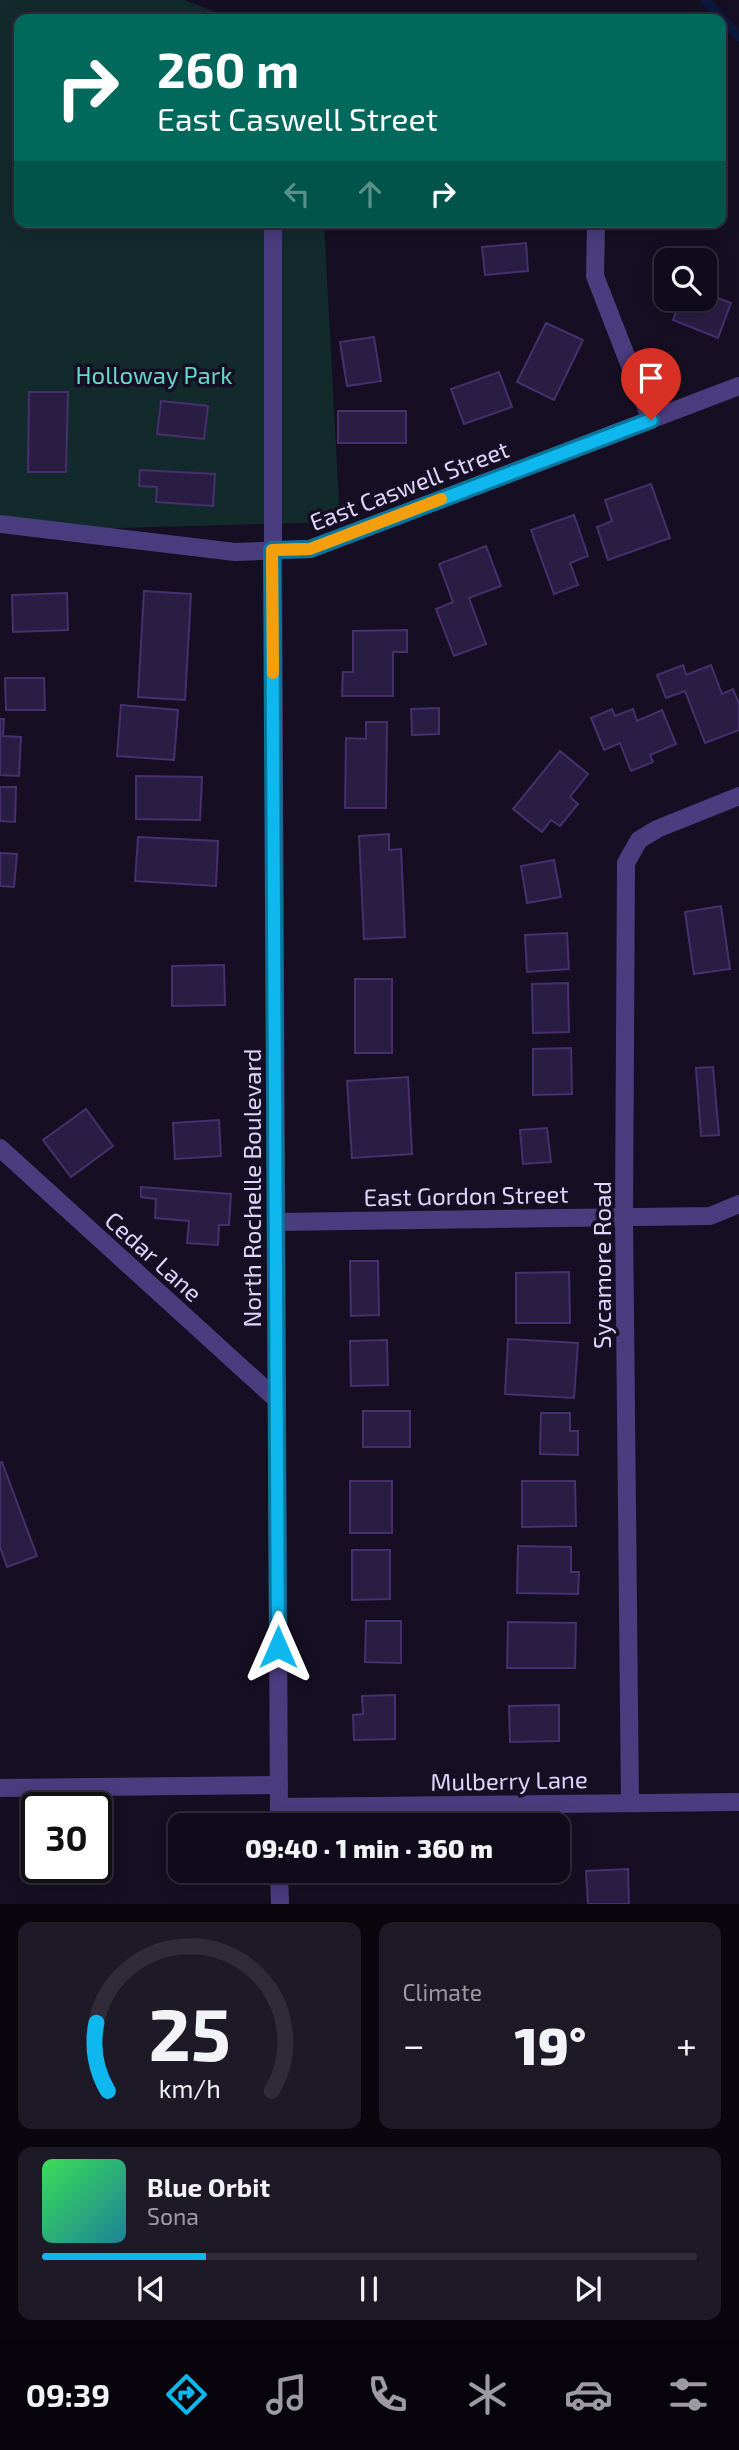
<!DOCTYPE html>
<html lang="en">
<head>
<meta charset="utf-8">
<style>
	:root { --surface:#100b1a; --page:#1e1927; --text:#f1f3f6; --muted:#9c9ba2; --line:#302b39; --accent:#0eb7ee }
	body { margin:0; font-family:"Exo 2",sans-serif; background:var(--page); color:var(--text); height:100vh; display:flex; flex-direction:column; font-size:26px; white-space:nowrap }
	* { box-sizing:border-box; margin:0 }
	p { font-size:23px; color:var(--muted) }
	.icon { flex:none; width:38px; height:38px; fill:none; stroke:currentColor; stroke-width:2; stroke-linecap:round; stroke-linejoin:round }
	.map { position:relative; height:1904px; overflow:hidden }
	.panel { display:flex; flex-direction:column; gap:18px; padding:18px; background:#09060e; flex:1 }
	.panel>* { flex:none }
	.hud { position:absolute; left:14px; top:14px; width:712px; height:214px; border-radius:14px; box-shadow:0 4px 18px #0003,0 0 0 2px var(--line); background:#00695c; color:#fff; overflow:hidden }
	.tools { position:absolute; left:654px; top:248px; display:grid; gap:14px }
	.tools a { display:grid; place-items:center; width:63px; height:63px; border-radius:14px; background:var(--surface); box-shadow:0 4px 18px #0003,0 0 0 2px var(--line); font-size:35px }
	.speed { position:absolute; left:21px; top:1792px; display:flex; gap:14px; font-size:35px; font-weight:700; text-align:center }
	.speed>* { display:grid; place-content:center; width:91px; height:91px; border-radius:50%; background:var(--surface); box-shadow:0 4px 18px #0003,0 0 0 2px var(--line); line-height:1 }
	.speed .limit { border:4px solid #111; border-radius:10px; background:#fff; color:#111 }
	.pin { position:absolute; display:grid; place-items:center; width:60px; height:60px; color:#fff; margin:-72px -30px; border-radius:50% 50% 50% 0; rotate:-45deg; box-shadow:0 0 7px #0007 }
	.pin .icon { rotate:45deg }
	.me { position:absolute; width:77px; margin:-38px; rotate:0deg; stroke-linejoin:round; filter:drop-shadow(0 0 5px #0008) }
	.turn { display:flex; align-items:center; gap:24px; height:147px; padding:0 28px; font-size:32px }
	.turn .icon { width:91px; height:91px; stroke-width:2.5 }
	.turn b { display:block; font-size:49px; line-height:60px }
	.lanes { display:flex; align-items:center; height:66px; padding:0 28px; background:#0003; justify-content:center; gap:35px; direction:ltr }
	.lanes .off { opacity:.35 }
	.big { font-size:52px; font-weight:800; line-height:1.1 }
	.panel .tile { flex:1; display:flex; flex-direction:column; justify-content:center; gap:10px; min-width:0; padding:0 24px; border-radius:14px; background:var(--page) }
	.panel .dial { align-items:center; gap:0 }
	.dial svg { height:182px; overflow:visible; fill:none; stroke:var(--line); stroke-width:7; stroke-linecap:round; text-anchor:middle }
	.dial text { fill:var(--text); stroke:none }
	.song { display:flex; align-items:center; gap:21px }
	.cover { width:84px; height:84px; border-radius:10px; background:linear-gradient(135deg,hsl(130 70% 55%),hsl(190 70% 35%)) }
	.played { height:7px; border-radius:4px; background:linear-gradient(90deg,var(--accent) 25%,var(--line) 25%) }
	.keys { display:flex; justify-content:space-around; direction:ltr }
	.heat { display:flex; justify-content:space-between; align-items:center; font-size:38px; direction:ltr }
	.panel .tiles { flex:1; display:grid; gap:18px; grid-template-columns:1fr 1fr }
	.tile:last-child { grid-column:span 2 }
	.trip { position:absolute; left:168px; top:1813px; width:402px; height:70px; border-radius:14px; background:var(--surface); box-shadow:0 4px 18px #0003,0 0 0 2px var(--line); font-weight:800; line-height:70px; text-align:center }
	.tabs { display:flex; height:112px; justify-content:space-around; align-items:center; background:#06040a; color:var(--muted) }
	.tabs .icon { width:49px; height:49px }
	.tabs .active { color:var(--accent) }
	.tabs b { font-size:32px; color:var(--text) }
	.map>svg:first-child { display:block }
	.green { fill:#132a2c }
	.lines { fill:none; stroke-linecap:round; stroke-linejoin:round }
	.stream { stroke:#0d183e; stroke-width:9 }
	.building { fill:#2a1d43; stroke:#45306d; stroke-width:2 }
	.minor { stroke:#493d7f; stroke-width:18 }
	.route-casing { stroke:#09779b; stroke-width:18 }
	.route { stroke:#0eb7ee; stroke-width:12 }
	.slow { stroke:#f59e0b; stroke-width:12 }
	.labels { text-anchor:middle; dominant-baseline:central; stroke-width:7; stroke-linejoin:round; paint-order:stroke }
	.park-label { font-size:24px; fill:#64d8cc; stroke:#160f23 }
	.street-label { font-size:24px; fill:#ded4fc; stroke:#160f23 }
</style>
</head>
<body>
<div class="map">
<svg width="739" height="1904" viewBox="0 0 739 1904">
	<rect width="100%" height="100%" fill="#160f23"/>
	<path class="green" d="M0,0H184L234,19H19V222H324L340,522L0,531Z"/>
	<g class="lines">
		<path class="stream" d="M705,0L739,37"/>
	</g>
	<g class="building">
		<path d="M526,243L528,271L485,275L482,247Z"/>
		<path d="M705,293L731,303L718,338L673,320L681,299H705Z"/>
		<path d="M546,323L583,340L554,400L517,382Z"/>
		<path d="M374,337L381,381L347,386L340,342Z"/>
		<path d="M499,372L512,407L464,424L451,389Z"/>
		<path d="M29,392H68L66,472H28Z"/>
		<path d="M161,401L208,406L204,439L157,434Z"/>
		<rect x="338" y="411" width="68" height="32"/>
		<path d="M140,470L215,474L213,506L156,502L157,487L139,486Z"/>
		<path d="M651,484L670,538L608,560L597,527L612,521L605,500Z"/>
		<path d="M574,515L588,556L570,563L578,585L554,594L531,530Z"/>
		<path d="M486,546L501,586L469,598L486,644L454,656L436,609L453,602L439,564Z"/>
		<path d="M144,591L191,594L185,700L138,697Z"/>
		<path d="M67,593L68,630L13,632L12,595Z"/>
		<path d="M407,630V652H393V696H342L343,672H353V631Z"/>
		<path d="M683,665L686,675L711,665L722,694L733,689L739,704V730L705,743L685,691L666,698L657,675Z"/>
		<path d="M5,678H44L45,710H6Z"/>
		<path d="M121,705L178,710L174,760L117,756Z"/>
		<path d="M439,708V734L412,735L411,709Z"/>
		<path d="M612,709L615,716L633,709L637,721L662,710L676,744L650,755L653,762L631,771L620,743L604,750L591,718Z"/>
		<path d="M0,719H4L3,736L21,737L19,776L0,775Z"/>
		<path d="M366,722H387L386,808H345L346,738L366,739Z"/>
		<path d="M560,751L588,774L570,797L578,804L560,826L551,820L542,832L513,809Z"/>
		<path d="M136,776L202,777L200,820L136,819Z"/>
		<path d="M0,787H16L15,822L0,821Z"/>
		<path d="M389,834V850L401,849L405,937L364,939L359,836Z"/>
		<path d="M138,837L218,841L216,886L135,881Z"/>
		<path d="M0,853L17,854L14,887L0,886Z"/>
		<path d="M554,860L561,897L527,903L521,866Z"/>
		<path d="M721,906L730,969L694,974L685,912Z"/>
		<path d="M567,933L569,969L527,972L525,935Z"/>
		<path d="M224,965L225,1005L172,1006V966Z"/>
		<rect x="355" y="979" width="37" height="74"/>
		<path d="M568,983L569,1032L533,1033L532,984Z"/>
		<path d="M571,1048L572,1094L533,1095V1049Z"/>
		<path d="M713,1067L719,1135L701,1136L696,1068Z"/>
		<path d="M408,1077L412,1154L352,1158L347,1081Z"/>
		<path d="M86,1109L113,1146L71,1177L43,1140Z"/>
		<path d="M219,1120L221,1156L175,1159L173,1123Z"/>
		<path d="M547,1128L551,1162L523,1164L520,1130Z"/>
		<path d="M141,1187L231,1194L229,1225H219L218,1245L187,1243L189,1221L155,1218L156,1199L141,1197Z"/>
		<path d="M350,1261H378L379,1315L351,1316Z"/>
		<path d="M569,1272L570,1323H516V1273Z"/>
		<path d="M508,1339L578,1343L574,1398L505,1394Z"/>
		<path d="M387,1340L388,1385L351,1386L350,1341Z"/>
		<rect x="363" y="1411" width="47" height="36"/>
		<path d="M541,1413H570V1431H578V1455L540,1454Z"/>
		<path d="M2,1462L37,1556L7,1567L0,1547V1463Z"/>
		<rect x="350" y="1481" width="42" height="52"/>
		<path d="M522,1481H575L576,1526L522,1527Z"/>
		<path d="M518,1546L571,1547V1572H579L578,1594L517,1593Z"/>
		<path d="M352,1550H390V1599L352,1600Z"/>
		<path d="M366,1621H401V1663L365,1662Z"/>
		<path d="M508,1622L576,1623L575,1668H507Z"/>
		<path d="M395,1695V1739L354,1740L353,1715L363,1714L362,1696Z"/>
		<path d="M559,1705V1741L510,1742L509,1706Z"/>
		<path d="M628,1869L629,1904H588L586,1871Z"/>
	</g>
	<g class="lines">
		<g class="minor">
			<path d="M273,222V550L279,1825"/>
			<path d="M596,222L595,276L651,420"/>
			<path d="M0,524L235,552L310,549L739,386"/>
			<path d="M0,1148L276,1399"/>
			<path d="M276,1222L710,1216L739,1204"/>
			<path d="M0,1788L279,1785"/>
			<path d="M630,1803L624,1217L626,863L639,840L657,829L739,796"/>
			<path d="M279,1807L739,1802"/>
			<path d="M279,1871L280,1904"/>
		</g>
	</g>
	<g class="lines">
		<defs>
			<path id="route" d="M278,1647L272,550L310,549L651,420"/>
		</defs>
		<use href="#route" class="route-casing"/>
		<use href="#route" class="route"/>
		<path class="slow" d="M273,673L272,550L310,549L441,499"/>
	</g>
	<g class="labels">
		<g class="park-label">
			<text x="154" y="374">Holloway Park</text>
		</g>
		<g class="street-label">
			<text transform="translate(409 485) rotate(-21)">East Caswell Street</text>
			<text transform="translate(251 1188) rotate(-90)">North Rochelle Boulevard</text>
			<text transform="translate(466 1195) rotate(-1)">East Gordon Street</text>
			<text transform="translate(154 1256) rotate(42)">Cedar Lane</text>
			<text transform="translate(601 1265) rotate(-90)">Sycamore Road</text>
			<text transform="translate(509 1780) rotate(-1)">Mulberry Lane</text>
		</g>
	</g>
</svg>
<div class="tools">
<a><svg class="icon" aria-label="search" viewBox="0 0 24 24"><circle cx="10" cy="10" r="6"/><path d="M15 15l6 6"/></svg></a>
</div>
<div class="speed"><div class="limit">30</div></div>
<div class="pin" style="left:651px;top:420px;background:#d93025"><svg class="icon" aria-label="arrive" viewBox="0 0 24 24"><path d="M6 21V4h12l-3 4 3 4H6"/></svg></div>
<svg class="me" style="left:278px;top:1647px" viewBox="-20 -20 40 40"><path d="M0-17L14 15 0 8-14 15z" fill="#0eb7ee" stroke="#fff" stroke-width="4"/></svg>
<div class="trip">09:40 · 1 min · 360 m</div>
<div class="hud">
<div class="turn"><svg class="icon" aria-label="right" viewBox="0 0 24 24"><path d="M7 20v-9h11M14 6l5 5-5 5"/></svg><div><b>260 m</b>East Caswell Street</div></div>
<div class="lanes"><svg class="icon off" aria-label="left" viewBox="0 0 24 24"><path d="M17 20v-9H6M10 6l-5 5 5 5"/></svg><svg class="icon off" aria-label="ahead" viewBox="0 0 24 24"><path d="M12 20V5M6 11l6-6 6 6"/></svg><svg class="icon" aria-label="right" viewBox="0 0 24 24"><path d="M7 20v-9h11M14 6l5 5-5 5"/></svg></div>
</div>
</div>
<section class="panel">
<div class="tiles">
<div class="tile dial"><svg viewBox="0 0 100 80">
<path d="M14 69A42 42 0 1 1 86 69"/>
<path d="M14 69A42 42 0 0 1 9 39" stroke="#0eb7ee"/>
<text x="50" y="56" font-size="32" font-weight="700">25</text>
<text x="50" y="72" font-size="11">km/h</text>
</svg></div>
<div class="tile"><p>Climate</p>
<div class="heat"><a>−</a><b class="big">19°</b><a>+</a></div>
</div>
<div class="tile">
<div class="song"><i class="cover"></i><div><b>Blue Orbit</b><p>Sona</p></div></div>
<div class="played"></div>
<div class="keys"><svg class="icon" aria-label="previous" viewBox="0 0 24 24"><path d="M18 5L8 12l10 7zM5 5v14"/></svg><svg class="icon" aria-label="pause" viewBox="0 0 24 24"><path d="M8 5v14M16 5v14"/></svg><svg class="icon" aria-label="next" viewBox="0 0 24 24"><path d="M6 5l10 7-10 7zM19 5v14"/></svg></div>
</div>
</div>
</section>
<nav class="tabs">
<b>09:39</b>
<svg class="icon active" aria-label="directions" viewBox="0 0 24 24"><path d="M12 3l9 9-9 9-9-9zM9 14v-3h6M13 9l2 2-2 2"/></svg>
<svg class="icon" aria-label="music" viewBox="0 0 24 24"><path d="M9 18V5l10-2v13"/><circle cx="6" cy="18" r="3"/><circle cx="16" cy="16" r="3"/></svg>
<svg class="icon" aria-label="phone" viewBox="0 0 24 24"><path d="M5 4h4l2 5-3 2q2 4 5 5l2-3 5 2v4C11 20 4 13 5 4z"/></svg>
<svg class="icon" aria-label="climate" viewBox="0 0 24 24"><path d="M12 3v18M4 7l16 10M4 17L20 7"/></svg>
<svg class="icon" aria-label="car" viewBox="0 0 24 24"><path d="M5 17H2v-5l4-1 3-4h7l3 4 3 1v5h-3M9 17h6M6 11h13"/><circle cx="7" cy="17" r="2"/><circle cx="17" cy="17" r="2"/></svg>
<svg class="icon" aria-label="filters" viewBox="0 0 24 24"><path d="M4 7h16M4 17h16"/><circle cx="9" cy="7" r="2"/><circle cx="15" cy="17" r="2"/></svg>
</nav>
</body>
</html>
